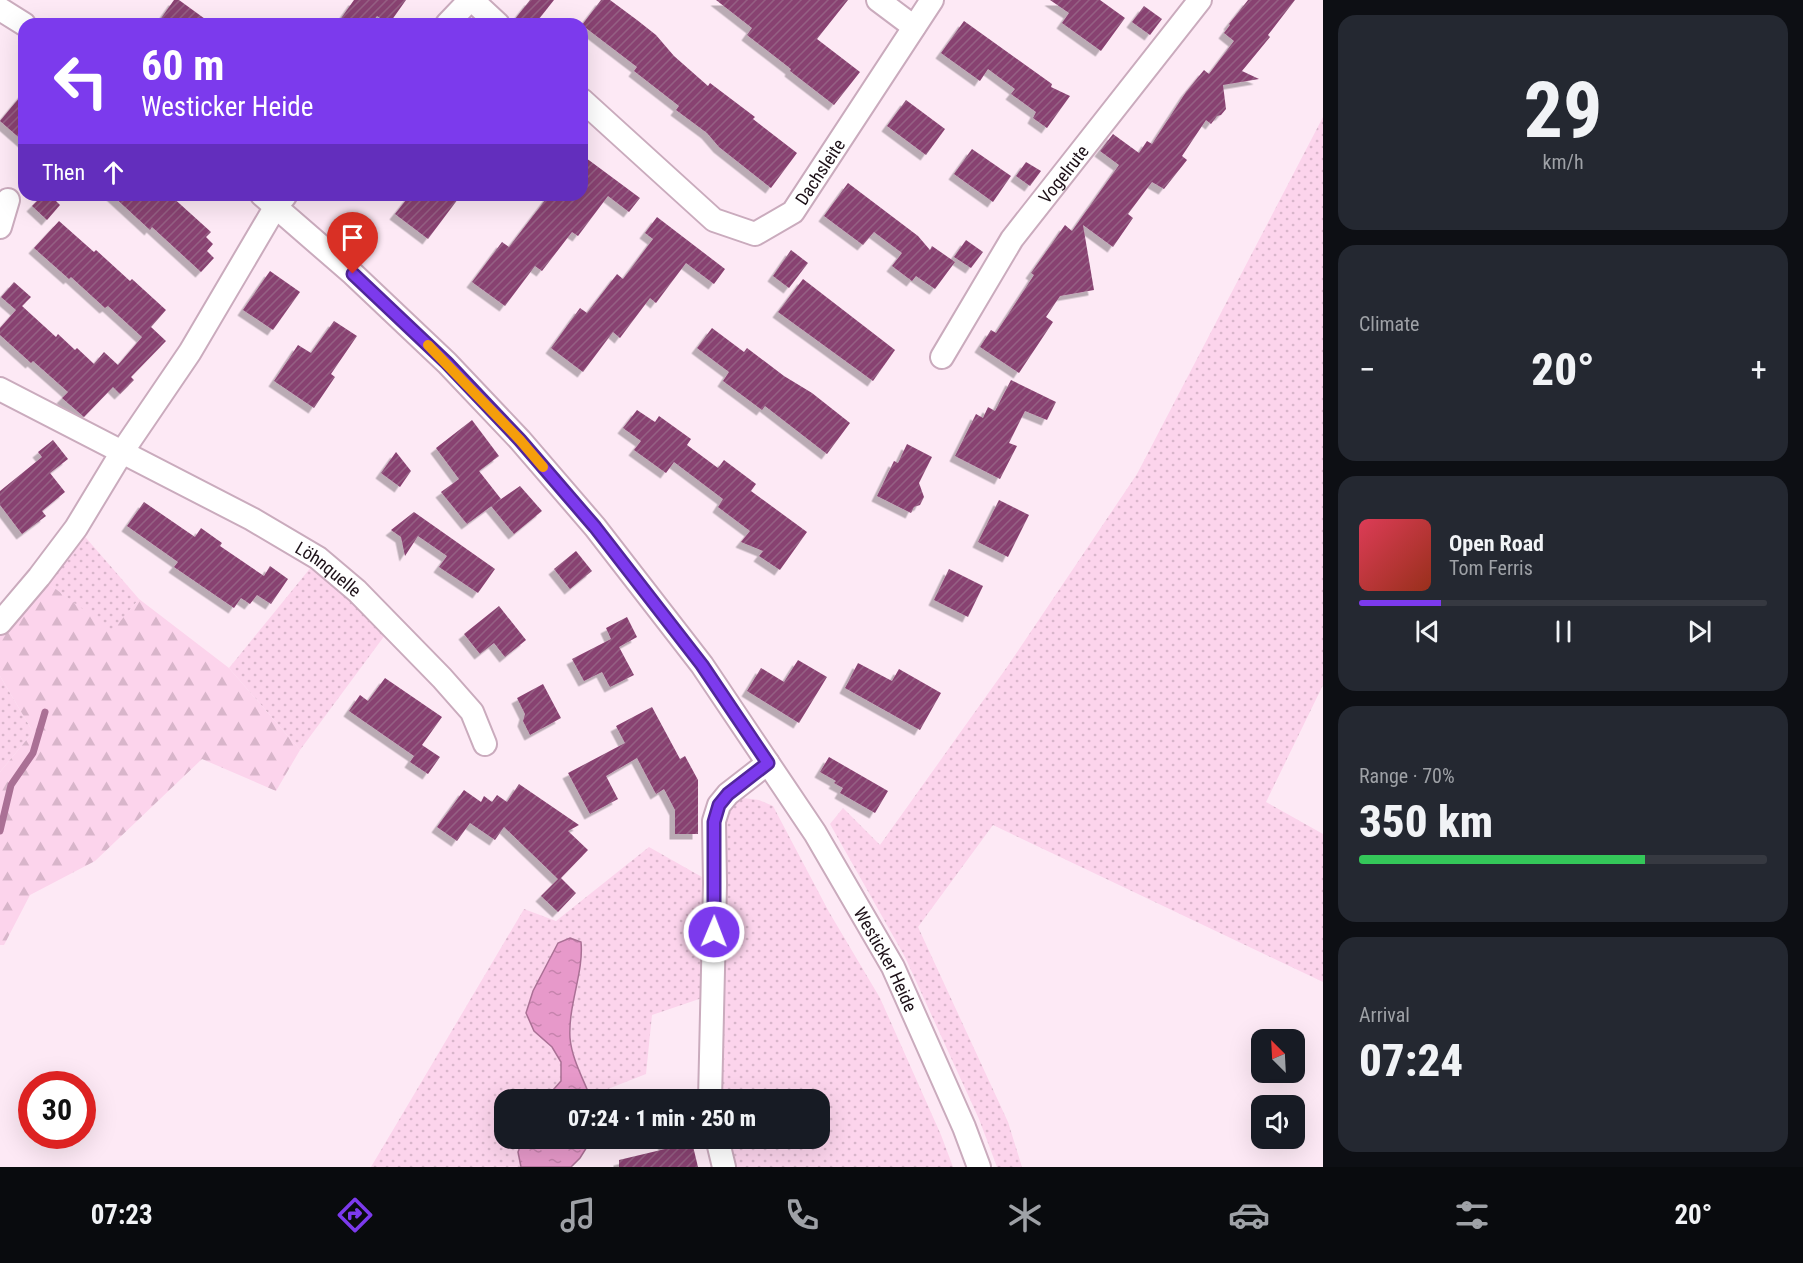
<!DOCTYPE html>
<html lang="en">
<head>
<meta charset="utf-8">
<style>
	:root { --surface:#171b24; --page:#242831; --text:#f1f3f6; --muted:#9ea1a6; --line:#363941; --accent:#7c3aed }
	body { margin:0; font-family:"Roboto Condensed",sans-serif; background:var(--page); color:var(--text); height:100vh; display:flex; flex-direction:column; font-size:22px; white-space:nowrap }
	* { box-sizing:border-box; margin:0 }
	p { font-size:20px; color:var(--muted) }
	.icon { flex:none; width:33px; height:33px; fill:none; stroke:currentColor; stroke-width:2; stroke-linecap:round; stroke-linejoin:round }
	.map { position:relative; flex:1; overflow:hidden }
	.drawer { display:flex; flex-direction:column; gap:15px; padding:15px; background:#0d0f14; width:480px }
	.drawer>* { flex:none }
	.top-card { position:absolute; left:18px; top:18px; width:570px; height:183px; border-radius:18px; box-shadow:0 6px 24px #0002; background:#7c3aed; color:#fff; overflow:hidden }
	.needle { width:39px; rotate:336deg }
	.buttons { position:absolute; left:1251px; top:1029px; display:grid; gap:12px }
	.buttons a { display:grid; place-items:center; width:54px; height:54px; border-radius:12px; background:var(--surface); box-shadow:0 6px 24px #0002; font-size:30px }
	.speed { position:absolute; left:18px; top:1071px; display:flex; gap:12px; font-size:30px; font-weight:700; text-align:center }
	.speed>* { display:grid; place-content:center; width:78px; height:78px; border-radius:50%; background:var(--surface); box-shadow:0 6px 24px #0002; line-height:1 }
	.speed .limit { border:9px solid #d22; background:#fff; color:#111 }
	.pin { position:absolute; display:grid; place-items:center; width:51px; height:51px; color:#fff; margin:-62px -26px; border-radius:50% 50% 50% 0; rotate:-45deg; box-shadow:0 0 6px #0007 }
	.pin .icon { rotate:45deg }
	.me { position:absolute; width:66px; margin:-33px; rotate:1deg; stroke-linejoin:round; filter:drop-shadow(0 0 4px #0008) }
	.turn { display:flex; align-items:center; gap:21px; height:126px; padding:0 24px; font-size:27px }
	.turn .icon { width:78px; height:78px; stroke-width:2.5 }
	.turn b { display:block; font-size:42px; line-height:51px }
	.then { display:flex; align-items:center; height:57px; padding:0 24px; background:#0003; gap:12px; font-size:22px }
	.big { font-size:45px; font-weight:800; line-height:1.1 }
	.drawer .tile { flex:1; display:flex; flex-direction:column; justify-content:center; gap:9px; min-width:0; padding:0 21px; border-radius:18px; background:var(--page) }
	.drawer .dial { align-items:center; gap:0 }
	.dial b { font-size:78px; line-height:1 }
	.song { display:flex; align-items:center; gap:18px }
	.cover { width:72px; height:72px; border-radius:9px; background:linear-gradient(135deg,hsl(350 70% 55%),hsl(10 70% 35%)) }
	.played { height:6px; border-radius:3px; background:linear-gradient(90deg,var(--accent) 20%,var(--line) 20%) }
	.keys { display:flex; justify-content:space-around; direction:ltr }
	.heat { display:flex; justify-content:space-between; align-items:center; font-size:33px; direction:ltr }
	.charge { height:9px; border-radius:4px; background:linear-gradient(90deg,#34c759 70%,var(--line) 0) }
	.trip { position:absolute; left:494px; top:1089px; width:336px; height:60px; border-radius:18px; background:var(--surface); box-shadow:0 6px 24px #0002; font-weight:800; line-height:60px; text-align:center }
	.tabs { display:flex; height:96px; justify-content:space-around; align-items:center; background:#090b0e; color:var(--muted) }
	.tabs .icon { width:42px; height:42px }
	.tabs .current { color:var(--accent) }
	.tabs b { font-size:27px; color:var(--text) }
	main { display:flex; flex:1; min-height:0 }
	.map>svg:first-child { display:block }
	.grass { fill:url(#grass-dots) }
	.forest { fill:url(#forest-firs) }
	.water { fill:url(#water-ripples); stroke:#aa7095; stroke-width:1.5 }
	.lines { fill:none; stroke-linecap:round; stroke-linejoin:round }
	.stream { stroke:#aa7095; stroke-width:7 }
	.building { fill:url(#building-hatch); filter:url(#shadow) }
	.minor-casing { stroke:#caabbd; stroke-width:26 }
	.minor { stroke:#fff; stroke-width:22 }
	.route-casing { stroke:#51269a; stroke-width:15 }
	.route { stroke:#7c3aed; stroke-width:10 }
	.slow { stroke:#f59e0b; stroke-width:10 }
	.labels { text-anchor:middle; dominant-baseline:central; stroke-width:6; stroke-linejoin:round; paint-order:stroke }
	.street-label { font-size:18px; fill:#1d1118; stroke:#fde9f5 }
</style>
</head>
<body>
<main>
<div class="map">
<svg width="1323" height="1167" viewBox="0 0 1323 1167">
	<defs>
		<pattern id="grass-dots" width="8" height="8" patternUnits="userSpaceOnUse" patternTransform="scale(1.5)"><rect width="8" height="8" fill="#fcd4ec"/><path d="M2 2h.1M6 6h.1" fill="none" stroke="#d8b5ca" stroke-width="1.8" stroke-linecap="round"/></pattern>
		<pattern id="forest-firs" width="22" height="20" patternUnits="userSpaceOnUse" patternTransform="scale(1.5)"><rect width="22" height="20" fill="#fcd4ec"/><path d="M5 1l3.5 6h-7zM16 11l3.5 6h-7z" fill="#d8b5ca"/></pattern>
		<pattern id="water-ripples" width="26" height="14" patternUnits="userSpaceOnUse" patternTransform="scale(1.5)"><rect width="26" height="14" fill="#e799ca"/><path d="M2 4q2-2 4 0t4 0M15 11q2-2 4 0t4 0" fill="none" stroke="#c683ad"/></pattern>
		<pattern id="building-hatch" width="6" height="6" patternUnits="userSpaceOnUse" patternTransform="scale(1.5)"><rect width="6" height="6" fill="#884271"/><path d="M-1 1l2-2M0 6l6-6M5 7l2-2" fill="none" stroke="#956083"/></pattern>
		<filter id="shadow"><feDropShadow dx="-5.5" dy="5.5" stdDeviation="0" flood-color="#0004"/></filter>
	</defs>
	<rect width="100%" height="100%" fill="#fde9f5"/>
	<g class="grass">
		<path d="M1323,117V685L1266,802L1323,834V982L993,825L918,927L1008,1122L1022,1167H997L979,1119L905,957L830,824L843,808L880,845L1007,667L1137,474Z"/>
		<path d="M80,531L139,599L112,632L45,581Z"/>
		<path d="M312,566L388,631L300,750L229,668Z"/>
		<path d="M0,676L33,732L0,772Z"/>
		<path d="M743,798L759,800L773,806L829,912L880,998L941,1135L953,1167H730L723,1139L819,1138V1100H716L723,815Z"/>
		<path d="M649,847L709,881L711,995L652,1015L646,1074L590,1096L576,1064L570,1039L573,998L534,1031C548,1044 568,1059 561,1080C559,1087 549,1094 545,1099L504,1100V1138L523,1139L518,1152L521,1167H371L524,909L556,921Z"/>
	</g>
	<path class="forest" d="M45,581L112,631L139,599L229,668L300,750L276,791L202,759L95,861L30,895L4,945H0V772L33,732L0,676V634Z"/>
	<g class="water">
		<path d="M570,938L581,942C584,972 568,1005 570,1038C572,1060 584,1080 591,1099H545L561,1081V1062L552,1047L534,1031L526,1013L533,991L558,943Z"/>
		<path d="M523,1139V1138L592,1139L580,1158L571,1167H521L518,1152Z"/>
	</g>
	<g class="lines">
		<path class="stream" d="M0,831L11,785L33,753L45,712"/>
	</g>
	<g class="building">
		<path d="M174,0H179L212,24H157Z"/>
		<path d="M354,0H406L389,24L377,16L371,24H337Z"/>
		<path d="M530,0H554L535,24H511Z"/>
		<path d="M601,0H610L637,20L656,35L674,56L708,86L710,83L755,117L753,119L797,153L771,188L719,147L707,133L676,110L679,106L634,71L637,67L582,25Z"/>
		<path d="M716,0H848L817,39L860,72L834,105L790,71L791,69L747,35L752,28Z"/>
		<path d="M1050,0H1100L1125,18L1101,51L1062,23L1069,13Z"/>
		<path d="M1248,0H1295L1268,35L1270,37L1242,71L1259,79L1223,85L1226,109L1221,115L1217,116L1211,124L1206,120L1182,156L1187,160L1164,189L1152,182L1128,214L1133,218L1113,247L1083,225L1094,290L1060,296L1046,317L1053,322L1019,373L980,347L991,330L996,333L1034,275L1031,273L1065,225L1072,231L1119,165L1100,151L1113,134L1139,153L1147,141L1152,144L1186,92L1204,70L1209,74L1234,41L1224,33L1230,25L1229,24Z"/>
		<path d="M1144,6L1162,19L1150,35L1132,22Z"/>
		<path d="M964,21L1052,84L1051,87L1070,96L1047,128L1033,118L1036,112L1011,94L1015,89L988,69L980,81L941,53Z"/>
		<path d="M24,92V142L0,121Z"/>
		<path d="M906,100L945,129L926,155L887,126Z"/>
		<path d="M972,149L1011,176L993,202L954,174Z"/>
		<path d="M582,155L640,198L629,212L608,196L578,236L572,232L542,271L535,266L505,306L472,282L502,242L509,247L549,195H582Z"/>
		<path d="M1026,162L1041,171L1030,186L1016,176Z"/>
		<path d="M848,183L918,236L930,250L932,246L955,262L935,289L916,276L912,281L892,266L902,253L874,232L863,245L824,216Z"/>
		<path d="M43,195H50L60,205L47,220L32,206Z"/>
		<path d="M112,195H170L211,232L206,237L213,244L207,251L214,258L201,272L152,227L150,230Z"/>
		<path d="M410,195H461L428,239L395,214Z"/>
		<path d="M657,217L725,269L714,284L686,263L656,303L650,298L620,338L613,332L583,372L551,348L580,308L587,313L617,274L623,279L653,239L645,233Z"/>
		<path d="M59,221L94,252L96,250L130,281L132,279L166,310L151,327L166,341L131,377L134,380L120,394L113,387L84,417L62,398L68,392L33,361L31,363L0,335V328L16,310L1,297L14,282L31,297L22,306L56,337L58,334L75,350L77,348L94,364L104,352L118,365L142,337L108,306L105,308L71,277L69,279L34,248Z"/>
		<path d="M966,240L983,252L971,268L954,257Z"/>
		<path d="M791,250L808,263L789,288L773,276Z"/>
		<path d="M270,271L300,292L273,330L243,310Z"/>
		<path d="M803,279L895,350L873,381L778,312Z"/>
		<path d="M334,321L357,336L331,374L335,377L314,408L274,381L298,345L311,353Z"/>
		<path d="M712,328L744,352L747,348L784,376L812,393L850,423L827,454L765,406L762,410L723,381L729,372L697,348Z"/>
		<path d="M1011,380L1056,402L1047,420L1025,411L1009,443L1017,446L1000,479L955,456L976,414L983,418L988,407L995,411Z"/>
		<path d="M637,410L655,422L659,416L691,439L687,445L718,468L724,460L756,484L751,491L807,532L780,570L759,556L763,551L741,542L750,531L718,507L723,499L674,462L666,473L634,450L641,441L623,428Z"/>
		<path d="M472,420L499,456L479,471L501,499L467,524L441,492L459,479L436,448Z"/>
		<path d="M53,440L68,459L50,473L65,492L42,511L46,516L22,534L0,505V491L42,457L38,452Z"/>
		<path d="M907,444L932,457L919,483L924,497L920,505L914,507L911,513L877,496L894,461L898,463Z"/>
		<path d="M396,452L411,471L400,487L381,473Z"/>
		<path d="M520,486L542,511L514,534L491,506Z"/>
		<path d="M999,500L1029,515L1008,557L978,542Z"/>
		<path d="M144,502L195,537L201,528L222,543L220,546L264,576L270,566L288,579L271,604L257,595L250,604L241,598L234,608L174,567L178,562L127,526Z"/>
		<path d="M414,512L495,569L478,593L439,567L447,556L418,536L405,556L401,537L391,530Z"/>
		<path d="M576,551L592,571L570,589L554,569Z"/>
		<path d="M949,569L983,586L968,617L934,600Z"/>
		<path d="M499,606L526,640L505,657L494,643L480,654L464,634Z"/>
		<path d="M627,617L637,637L619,647L634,675L610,687L602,672L584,681L572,659L611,639L606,628Z"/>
		<path d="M798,660L827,677L799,723L747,691L761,668L784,682Z"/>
		<path d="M858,663L892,681L899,669L941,693L920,730L845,688Z"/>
		<path d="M385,678L442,717L422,745L440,757L428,774L410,762L414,756L349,711L360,695L368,701Z"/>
		<path d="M543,684L561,718L530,735L523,721L525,714L517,698Z"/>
		<path d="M652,707L680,759L685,756L698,780V834H675V810L664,789L656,794L637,758L606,776L618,799L590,814L568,773L625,743L616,726Z"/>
		<path d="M829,757L888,791L875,813L840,793L843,788L834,783L836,781L820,772Z"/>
		<path d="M519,784L579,825L568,831L588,850L561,878L576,893L558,912L541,896L558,879L504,827L495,840L470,823L457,841L437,827L464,790L481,802L484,796L492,802L497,795L507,802Z"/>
		<path d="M662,1138H691L698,1167H619V1160L665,1149Z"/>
	</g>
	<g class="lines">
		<defs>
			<g id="minor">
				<path d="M472,0L498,24"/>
				<path d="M878,0L914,27"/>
				<path d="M0,9L24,24"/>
				<path d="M447,24L470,0"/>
				<path id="s1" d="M582,100L714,220L755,234L793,212L932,0"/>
				<path id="s2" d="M262,195L353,274L447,363L520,440L595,527L702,665L815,833L893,967L964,1127L979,1167"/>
				<path d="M0,227L8,200"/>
				<path id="s3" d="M942,357L1012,239L1200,0"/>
				<path id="s4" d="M0,389L252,519L318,558L357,591L442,678L472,712L485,744"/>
				<path d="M0,623L39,577L76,528L122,452L190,352L276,206L285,196"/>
				<path d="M710,1100L715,884L714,821L719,805L728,794L768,763"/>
				<path d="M717,1138L724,1167"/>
			</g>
		</defs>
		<use href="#minor" class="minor-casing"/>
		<use href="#minor" class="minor"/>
	</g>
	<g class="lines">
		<defs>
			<path id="route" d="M353,274L447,363L520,440L595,527L702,665L768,763L728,794L719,805L714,822V932"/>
		</defs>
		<use href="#route" class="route-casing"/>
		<use href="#route" class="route"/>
		<path class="slow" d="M428,345L520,440L543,467"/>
	</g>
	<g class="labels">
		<g class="street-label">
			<text stroke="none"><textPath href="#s1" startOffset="314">Dachsleite</textPath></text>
			<text stroke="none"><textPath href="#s3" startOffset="220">Vogelrute</textPath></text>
			<text stroke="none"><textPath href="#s4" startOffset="375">Löhnquelle</textPath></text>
			<text stroke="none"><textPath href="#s2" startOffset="993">Westicker Heide</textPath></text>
		</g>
	</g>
</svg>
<div class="buttons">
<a><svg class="needle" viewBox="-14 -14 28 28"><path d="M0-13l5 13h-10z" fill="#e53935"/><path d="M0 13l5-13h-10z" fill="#9ea1a6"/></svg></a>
<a><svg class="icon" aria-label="sound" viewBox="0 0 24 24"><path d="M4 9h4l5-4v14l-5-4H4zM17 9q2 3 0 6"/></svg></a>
</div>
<div class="speed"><div class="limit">30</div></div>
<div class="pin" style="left:353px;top:274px;background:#d93025"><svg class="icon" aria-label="arrive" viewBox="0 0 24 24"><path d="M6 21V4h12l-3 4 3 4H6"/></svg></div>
<svg class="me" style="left:714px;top:932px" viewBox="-20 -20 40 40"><circle r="17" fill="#7c3aed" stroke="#fff" stroke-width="3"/><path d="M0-11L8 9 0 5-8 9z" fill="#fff"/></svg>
<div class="trip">07:24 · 1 min · 250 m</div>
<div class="top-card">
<div class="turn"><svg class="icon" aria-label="left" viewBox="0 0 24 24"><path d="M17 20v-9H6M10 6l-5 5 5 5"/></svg><div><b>60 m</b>Westicker Heide</div></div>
<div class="then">Then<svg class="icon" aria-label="ahead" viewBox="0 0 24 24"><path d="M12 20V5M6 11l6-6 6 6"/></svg></div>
</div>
</div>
<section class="drawer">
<div class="tile dial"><b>29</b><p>km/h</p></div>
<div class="tile"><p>Climate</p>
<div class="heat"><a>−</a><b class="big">20°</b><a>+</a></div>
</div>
<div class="tile">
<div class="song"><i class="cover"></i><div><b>Open Road</b><p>Tom Ferris</p></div></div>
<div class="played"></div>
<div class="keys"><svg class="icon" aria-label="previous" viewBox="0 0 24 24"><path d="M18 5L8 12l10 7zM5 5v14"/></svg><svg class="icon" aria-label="pause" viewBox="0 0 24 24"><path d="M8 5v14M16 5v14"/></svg><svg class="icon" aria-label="next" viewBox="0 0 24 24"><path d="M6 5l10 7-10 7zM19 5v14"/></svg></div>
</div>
<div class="tile"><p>Range · 70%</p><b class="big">350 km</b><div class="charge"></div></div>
<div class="tile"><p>Arrival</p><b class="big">07:24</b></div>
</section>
</main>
<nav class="tabs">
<b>07:23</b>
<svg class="icon current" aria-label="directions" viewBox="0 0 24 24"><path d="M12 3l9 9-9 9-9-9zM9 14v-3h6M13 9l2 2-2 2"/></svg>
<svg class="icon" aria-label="music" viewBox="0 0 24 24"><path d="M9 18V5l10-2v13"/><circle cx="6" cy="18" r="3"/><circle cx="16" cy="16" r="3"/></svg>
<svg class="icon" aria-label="phone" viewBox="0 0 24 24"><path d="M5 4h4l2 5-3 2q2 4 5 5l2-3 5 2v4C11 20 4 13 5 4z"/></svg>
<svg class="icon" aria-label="climate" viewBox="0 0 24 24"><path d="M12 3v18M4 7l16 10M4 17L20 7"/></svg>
<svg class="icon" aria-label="car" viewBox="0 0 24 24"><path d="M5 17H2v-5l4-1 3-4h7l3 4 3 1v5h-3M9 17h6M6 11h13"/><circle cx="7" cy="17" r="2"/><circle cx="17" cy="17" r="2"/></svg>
<svg class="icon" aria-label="filters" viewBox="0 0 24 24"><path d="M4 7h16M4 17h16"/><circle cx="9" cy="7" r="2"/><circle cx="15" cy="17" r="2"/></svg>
<b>20°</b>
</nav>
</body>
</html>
